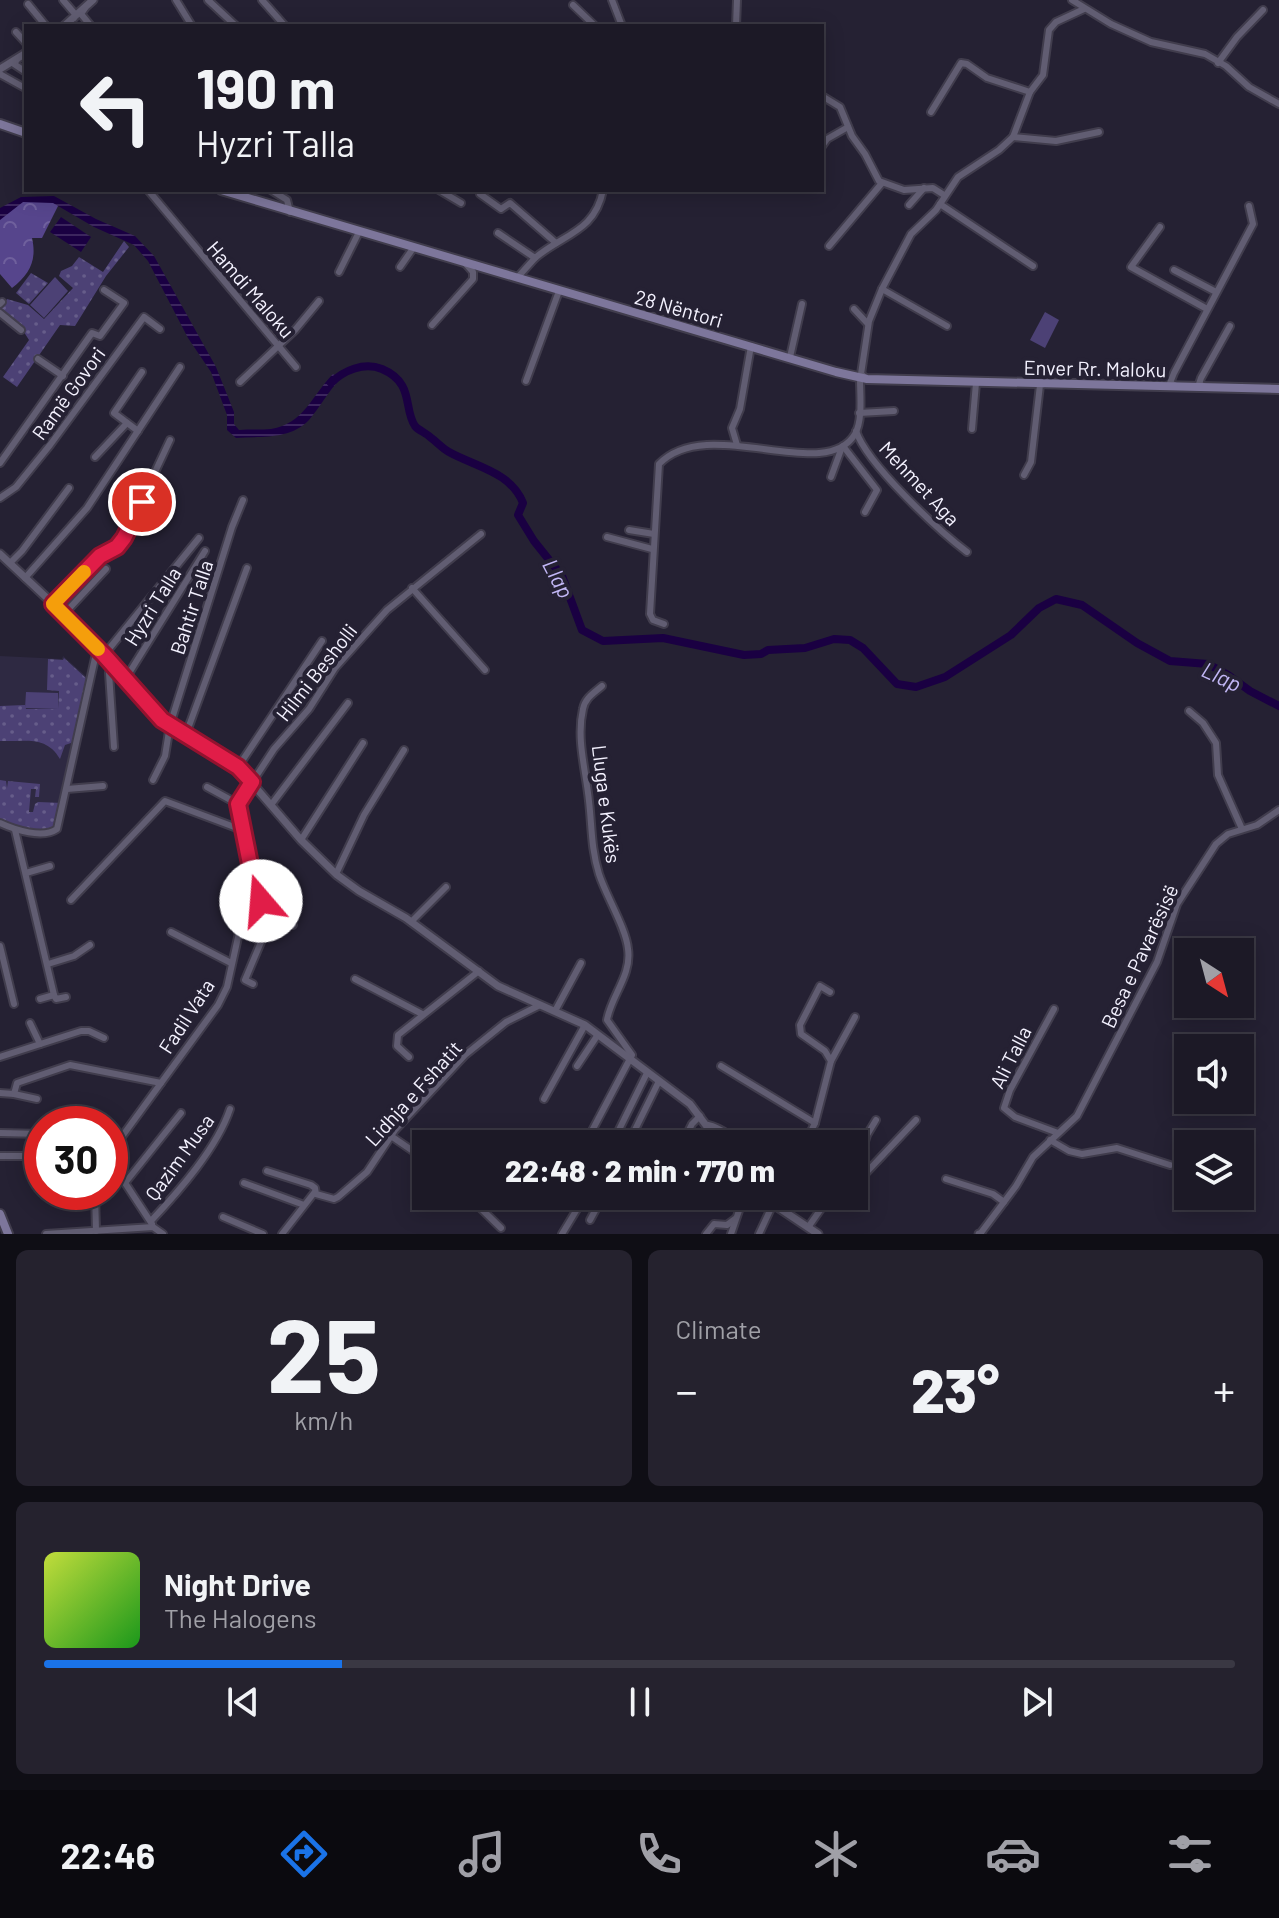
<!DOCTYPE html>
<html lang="en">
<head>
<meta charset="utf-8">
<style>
	:root { --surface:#1c1926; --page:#25222e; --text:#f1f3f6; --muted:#a0a0a7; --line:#3a3843; --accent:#1a73e8 }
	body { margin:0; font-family:Barlow,sans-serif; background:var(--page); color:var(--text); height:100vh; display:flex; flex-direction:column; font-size:30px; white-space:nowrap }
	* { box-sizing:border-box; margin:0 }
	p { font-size:26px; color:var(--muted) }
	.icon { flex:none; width:44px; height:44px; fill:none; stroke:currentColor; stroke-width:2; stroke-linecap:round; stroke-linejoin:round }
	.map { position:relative; height:1234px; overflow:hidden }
	.panel { display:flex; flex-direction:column; gap:16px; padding:16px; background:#0f0e15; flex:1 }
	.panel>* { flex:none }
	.top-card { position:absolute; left:24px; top:24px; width:800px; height:168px; border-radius:0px; box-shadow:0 4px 20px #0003,0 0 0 2px var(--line); background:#1c1926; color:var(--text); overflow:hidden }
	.needle { width:52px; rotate:144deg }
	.tools { position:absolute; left:1174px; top:938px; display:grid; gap:16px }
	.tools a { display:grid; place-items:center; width:80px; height:80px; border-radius:0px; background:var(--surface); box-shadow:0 4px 20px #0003,0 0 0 2px var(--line); font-size:40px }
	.speed { position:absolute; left:24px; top:1106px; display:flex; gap:16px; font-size:40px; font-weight:700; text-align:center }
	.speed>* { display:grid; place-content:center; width:104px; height:104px; border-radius:50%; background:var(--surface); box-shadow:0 4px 20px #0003,0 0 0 2px var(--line); line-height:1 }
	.speed .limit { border:12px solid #d22; background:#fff; color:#111 }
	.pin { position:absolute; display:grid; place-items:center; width:68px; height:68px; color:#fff; margin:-34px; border:4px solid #fff; border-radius:50%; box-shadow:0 2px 8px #0007 }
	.me { position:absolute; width:88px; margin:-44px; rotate:342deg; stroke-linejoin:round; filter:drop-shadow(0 0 6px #0008) }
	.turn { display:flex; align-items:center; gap:28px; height:168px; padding:0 40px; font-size:36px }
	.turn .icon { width:104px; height:104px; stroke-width:2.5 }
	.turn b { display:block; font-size:56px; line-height:68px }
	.big { font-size:60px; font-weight:800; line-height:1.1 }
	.panel .widget { flex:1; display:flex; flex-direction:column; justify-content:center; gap:12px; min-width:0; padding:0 28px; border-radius:12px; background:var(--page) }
	.panel .dial { align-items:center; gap:0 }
	.dial b { font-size:104px; line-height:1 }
	.song { display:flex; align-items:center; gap:24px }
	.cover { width:96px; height:96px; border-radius:12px; background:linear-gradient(135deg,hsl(70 70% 55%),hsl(120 70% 35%)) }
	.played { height:8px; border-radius:4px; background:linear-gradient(90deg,var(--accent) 25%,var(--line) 25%) }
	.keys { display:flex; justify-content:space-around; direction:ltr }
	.heat { display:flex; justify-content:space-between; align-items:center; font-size:44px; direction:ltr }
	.panel .tiles { flex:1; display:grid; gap:16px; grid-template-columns:1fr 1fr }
	.widget:last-child { grid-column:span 2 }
	.trip { position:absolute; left:412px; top:1130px; width:456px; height:80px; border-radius:0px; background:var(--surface); box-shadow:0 4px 20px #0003,0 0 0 2px var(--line); font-weight:800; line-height:80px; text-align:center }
	.dock { display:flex; height:128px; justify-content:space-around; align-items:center; background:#0b0a0f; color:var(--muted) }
	.dock .icon { width:56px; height:56px }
	.dock .on { color:var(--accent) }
	.dock b { font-size:36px; color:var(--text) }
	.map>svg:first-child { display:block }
	.built { fill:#2e2942 }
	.grass { fill:url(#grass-dots) }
	.forest { fill:url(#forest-crowns) }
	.pitch { fill:#4c4175 }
	.water { fill:url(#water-rules) }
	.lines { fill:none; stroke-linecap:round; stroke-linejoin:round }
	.river { stroke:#1a0042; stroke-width:8 }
	.minor-casing { stroke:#413d4d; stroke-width:10 }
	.tertiary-casing { stroke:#413d4d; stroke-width:11 }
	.secondary-casing { stroke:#413d4d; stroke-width:12 }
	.minor { stroke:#615d72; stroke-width:6 }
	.tertiary { stroke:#615d72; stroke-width:7 }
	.secondary { stroke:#7d769b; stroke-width:8 }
	.route-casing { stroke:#92132f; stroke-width:20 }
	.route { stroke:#e11d48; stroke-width:14 }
	.slow { stroke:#f59e0b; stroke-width:14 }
	.labels { text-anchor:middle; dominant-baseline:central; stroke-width:8; stroke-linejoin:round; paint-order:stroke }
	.street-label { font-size:20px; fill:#f4f2ff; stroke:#252133 }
	.water-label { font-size:22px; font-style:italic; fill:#c2b7f5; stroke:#252133 }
</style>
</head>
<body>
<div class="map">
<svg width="1279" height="1234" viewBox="0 0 1279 1234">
	<defs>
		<pattern id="grass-dots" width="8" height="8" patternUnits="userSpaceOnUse" patternTransform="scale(2)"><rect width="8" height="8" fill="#4c4175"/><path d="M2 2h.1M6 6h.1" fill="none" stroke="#665d8a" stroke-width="1.8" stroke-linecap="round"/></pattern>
		<pattern id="forest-crowns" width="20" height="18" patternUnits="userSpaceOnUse" patternTransform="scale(2)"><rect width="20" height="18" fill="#56458c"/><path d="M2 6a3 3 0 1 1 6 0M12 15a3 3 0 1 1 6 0" fill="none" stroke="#6f609d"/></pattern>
		<pattern id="water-rules" width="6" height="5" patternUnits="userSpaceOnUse" patternTransform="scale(2)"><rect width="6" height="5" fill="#1a0042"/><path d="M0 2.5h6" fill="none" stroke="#3c265e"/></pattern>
	</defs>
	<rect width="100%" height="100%" fill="#252133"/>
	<path class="built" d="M0,656L62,659L63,656L88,678L55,829L0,821Z"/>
	<g class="grass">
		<path d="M124,241L129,247L106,276L75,326L60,325L17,387L3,377L29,340L22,329L0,311L7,299L28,305L44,319L73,288L59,276L61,271L72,266L79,257L103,272Z"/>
		<path d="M31,273L48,283L29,304L16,293Z"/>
		<path d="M64,658L87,679L74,742L65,745L60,759C46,735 25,742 0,741V706L25,705L26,709H58L59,691L47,690L48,659L63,660Z"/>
		<path d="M0,780L6,781L7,788L8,781L40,784L39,797H35L36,789H31L29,812H33L35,804L38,802L63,803L56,828C40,835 15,829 0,820Z"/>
	</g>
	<path class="forest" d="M22,200H53L59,204L42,238H32C37,260 30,274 12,288L0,274V213Z"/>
	<g class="pitch">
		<path d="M55,277L68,291L44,318L30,305Z"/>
		<path d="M1045,312L1059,320L1045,348L1030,340Z"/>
		<path d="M26,692L58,693V709L25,708Z"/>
	</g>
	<g class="water">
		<path d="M54,196L96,219L135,236L154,256L216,367L234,412V424L239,430C249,429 261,430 271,429C304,424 312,395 333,374L340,379C328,392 320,407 309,420C290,440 261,436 236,438L227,430V415L211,372L188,338L148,261L134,245L94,227L53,203L23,202L0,220V208L21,197Z"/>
		<path d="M61,217L91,237L81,252L50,232Z"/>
	</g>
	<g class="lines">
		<path class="river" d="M331,383C344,370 364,362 382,369C415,383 403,409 415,426C418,430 426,433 430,437C437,442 442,448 449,452C476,467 511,472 523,503L518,515L534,541L562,576L582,630L603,641L663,638L744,655L761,654L768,650L805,648L834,639L850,640L863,648L897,684L916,687L945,677L1011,635L1039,608L1056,599L1082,605L1137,643L1170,661L1208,664L1228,675L1250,691L1279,706"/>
		<defs>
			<g id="minor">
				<path d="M63,0L75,14L74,18"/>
				<path d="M176,0L192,26"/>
				<path d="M208,0L236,26"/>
				<path d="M262,0L285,26"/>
				<path d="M612,0L622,26"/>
				<path d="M1072,0L1111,24L1151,42L1205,54L1226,66L1249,87L1279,104"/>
				<path d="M28,4L46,26"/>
				<path d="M573,5L595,26"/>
				<path d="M85,8L81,14L91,26"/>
				<path d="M736,26L737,0"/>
				<path d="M16,32L26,43"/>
				<path d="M18,58L14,64L26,72"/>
				<path d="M1218,63L1237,37L1263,10"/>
				<path d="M0,74L25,88"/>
				<path d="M822,96L840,107L852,136L865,154L879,181L904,190L933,188L944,195"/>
				<path d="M931,112L961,63L967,64L987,78L1030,92"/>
				<path d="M1013,137L1056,141L1099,132"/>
				<path d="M822,146L827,139L848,127"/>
				<path d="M148,190L296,367"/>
				<path d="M271,190L287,200L290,212"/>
				<path d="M439,190L461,203"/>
				<path d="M480,194L501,209L510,203L556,243"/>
				<path d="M940,204L1033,266"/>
				<path d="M909,205L924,188"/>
				<path d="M1160,227L1131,267L1207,309"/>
				<path d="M498,233L535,258C563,234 595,232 603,190"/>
				<path d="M829,246L882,183"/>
				<path d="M400,267L414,247"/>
				<path d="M1174,270L1216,292"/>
				<path d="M339,272L359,232"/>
				<path d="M517,278L535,258"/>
				<path d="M882,289L947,326"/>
				<path d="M0,304L2,302"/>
				<path d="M854,309L868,324"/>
				<path d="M0,313L21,330"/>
				<path d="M432,325L473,279V272L465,263"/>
				<path d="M790,357L802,304"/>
				<path d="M38,359L63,376"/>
				<path d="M526,381L559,291"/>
				<path d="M240,382L295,330L319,301"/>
				<path d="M1176,386L1170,383L1174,373L1253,224L1249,206"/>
				<path d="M1205,387L1199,384L1201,378L1230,326"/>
				<path d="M859,413L894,411"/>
				<path d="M972,429L976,383L980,382"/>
				<path d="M138,431L114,413L142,372"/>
				<path d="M856,431C867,464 938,530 967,552"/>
				<path d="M737,445L732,428L740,409L751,346"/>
				<path d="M843,446L877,490L865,512"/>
				<path d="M95,457L127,423"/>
				<path d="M0,463L92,333L100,336L124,303L104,290"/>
				<path d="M1024,475L1031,462L1040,385L1044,384"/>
				<path d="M831,477L842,447"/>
				<path d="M0,498L16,487L50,445L144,317L160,329"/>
				<path d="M629,530L654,534"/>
				<path d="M607,537L652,549"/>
				<path d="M10,563L22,551L69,488"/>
				<path d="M25,578L87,508L180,367"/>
				<path d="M412,588L485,670"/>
				<path d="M53,604L100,556L117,547L124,538L170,440"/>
				<path d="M64,614L106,569"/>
				<path d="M664,624L653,620L650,614L659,464C708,413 825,485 855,434C863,420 860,395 860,379H867L861,374L869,321L882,289L911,234L936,210L958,177L999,150L1013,137L1030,92L1043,75L1049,30L1056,22L1084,9"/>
				<path d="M104,655L199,538"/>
				<path d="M112,663L109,673L114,747"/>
				<path d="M126,678L205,551"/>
				<path d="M1189,711L1203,723L1216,743L1218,775L1242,829"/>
				<path d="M186,734L247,568"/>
				<path d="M238,767L322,641"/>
				<path d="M153,780L165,756L170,725L232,527L243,500"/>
				<path d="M207,787L238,804"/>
				<path d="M67,789L103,786"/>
				<path d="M271,805L348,703"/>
				<path d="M0,823C15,830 43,839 57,829L95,658L100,650"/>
				<path d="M15,830L54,995"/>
				<path d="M301,840L363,743"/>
				<path d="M26,873L50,866"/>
				<path d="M336,874L364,815L404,750"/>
				<path d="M250,891L293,925"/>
				<path d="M71,900L165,801L245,831"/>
				<path d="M411,922L446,887"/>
				<path d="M241,929L261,942L245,980L253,984"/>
				<path d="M171,932L231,963"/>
				<path d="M0,946L14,1004"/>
				<path d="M48,964L74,956L90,945"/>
				<path d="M355,979L422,1014"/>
				<path d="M40,999L54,995L56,999L66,997"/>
				<path d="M1054,1009L1010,1090L1004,1108L1015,1117L1058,1133"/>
				<path d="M555,1011L581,963"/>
				<path d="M30,1023L40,1044"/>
				<path d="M0,1057L81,1031H89L104,1038"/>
				<path d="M409,1057L397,1046L398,1035L479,971"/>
				<path d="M831,1061L855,1017"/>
				<path d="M577,1066L597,1036"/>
				<path d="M721,1066L815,1123"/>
				<path d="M161,1083L218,1005L227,987L252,874L238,804L274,749L309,709L335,668L387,610L481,534"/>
				<path d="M0,1093L14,1094L17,1083L70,1065L161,1083L110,1153"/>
				<path d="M14,1094L37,1099"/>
				<path d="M544,1099L585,1025"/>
				<path d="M708,1125C723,1128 730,1138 745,1144"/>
				<path d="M0,1133L42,1134"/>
				<path d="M391,1136L426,1160"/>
				<path d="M1050,1140L1069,1151L1082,1154L1117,1148L1170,1165"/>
				<path d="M585,1144L632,1055L607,1020C611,996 632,975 628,949C626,928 606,896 599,874C591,848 592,827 589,801C586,771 576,739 583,709C585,698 594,693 602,686"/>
				<path d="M612,1144L647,1073"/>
				<path d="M628,1144L659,1081"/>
				<path d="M682,1144L692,1124L700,1116"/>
				<path d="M703,1144L709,1139L716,1137"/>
				<path d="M805,1144L815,1123L831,1061L825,1051L801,1034L800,1025L820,986L830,992"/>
				<path d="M0,1156H42"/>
				<path d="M110,1160L152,1224"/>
				<path d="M267,1171L311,1185L315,1188L316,1194L334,1199L338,1197L367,1172L395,1130L465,1055L506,1022L540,1005"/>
				<path d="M854,1176L867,1135L876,1120"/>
				<path d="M946,1179L993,1194L1004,1202"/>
				<path d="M854,1180L863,1176L916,1120"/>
				<path d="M125,1183L181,1113"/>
				<path d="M244,1183L304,1205"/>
				<path d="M95,1192L96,1231"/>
				<path d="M468,1196L501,1228"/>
				<path d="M658,1203L661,1196"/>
				<path d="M678,1204L681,1196"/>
				<path d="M223,1217L263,1234"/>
				<path d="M590,1220L603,1196"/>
				<path d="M151,1221C179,1191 217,1148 230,1109"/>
				<path d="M809,1226L830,1196"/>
				<path d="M46,1234L153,1227L163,1234"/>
				<path d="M282,1234L314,1193"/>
				<path d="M562,1234L585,1196"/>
				<path d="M706,1234L714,1224L727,1225L735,1219"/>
				<path d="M731,1234L744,1196"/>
				<path d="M759,1234L773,1204"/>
				<path d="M980,1234L1016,1186L1033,1157L1077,1116L1157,962L1177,904L1216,844L1228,834L1257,825L1279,810"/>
			</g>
			<g id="tertiary">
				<path d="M64,26L93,0"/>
				<path d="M0,69L26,53"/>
				<path d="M0,554L64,614L162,720L238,767L301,840L337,875L359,891L406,918L498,986L585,1025L690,1104L720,1144"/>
				<path d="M761,1196L818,1234"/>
				<path d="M979,1234H980"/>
			</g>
			<g id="secondary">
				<path d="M0,124L26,133"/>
				<path d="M221,190L836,372L867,379L1279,389"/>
				<path d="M0,1214L8,1234"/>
			</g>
		</defs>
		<use href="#minor" class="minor-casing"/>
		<use href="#tertiary" class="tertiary-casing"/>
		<use href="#secondary" class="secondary-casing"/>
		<use href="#minor" class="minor"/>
		<use href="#tertiary" class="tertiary"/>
		<use href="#secondary" class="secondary"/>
	</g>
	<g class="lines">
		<defs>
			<path id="route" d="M142,502L124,538L117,547L100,556L53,604L104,655L162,720L238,767L252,782L238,804L252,874L250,891L261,901"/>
		</defs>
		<use href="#route" class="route-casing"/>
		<use href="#route" class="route"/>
		<path class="slow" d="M84,572L53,604L98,649"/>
	</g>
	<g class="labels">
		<g class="street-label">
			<text transform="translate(251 289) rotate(49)">Hamdi Maloku</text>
			<text transform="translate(679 308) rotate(16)">28 Nëntori</text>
			<text transform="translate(1095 368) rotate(1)">Enver Rr. Maloku</text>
			<text transform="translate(68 393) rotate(-54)">Ramë Govori</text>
			<text transform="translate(920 483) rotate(47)">Mehmet Aga</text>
			<text transform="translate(152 606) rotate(-58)">Hyzri Talla</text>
			<text transform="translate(191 607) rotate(-72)">Bahtir Talla</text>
			<text transform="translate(316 672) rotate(-52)">Hilmi Besholli</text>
			<text transform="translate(607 804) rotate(83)">Lluga e Kukës</text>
			<text transform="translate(1139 956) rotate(-65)">Besa e Pavarësisë</text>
			<text transform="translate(186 1016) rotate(-57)">Fadil Vata</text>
			<text transform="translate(1010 1057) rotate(-63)">Ali Talla</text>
			<text transform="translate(413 1093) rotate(-48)">Lidhja e Fshatit</text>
			<text transform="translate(179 1157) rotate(-54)">Qazim Musa</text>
		</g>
		<g class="water-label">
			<text transform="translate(559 578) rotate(62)">Llap</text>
			<text transform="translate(1222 676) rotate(25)">Llap</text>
		</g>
	</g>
</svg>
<div class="tools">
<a><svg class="needle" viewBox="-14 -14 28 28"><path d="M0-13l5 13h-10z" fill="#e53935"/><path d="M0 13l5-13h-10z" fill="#a0a0a7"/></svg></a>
<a><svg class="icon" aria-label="sound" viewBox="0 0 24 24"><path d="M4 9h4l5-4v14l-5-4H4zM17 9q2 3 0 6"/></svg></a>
<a><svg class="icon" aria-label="layers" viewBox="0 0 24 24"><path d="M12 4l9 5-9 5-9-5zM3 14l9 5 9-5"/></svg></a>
</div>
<div class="speed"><div class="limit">30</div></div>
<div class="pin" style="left:142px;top:502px;background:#d93025"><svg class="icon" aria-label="arrive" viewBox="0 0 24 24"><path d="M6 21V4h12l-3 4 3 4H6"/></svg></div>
<svg class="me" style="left:261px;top:901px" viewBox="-20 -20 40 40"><circle r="19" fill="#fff"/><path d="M0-13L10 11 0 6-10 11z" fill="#e11d48"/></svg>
<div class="trip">22:48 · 2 min · 770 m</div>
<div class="top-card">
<div class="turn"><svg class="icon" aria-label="left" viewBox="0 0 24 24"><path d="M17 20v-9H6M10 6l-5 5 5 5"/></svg><div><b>190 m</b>Hyzri Talla</div></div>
</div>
</div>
<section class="panel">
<div class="tiles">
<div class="widget dial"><b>25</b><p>km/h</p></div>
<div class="widget"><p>Climate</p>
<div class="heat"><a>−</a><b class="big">23°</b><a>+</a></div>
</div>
<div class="widget">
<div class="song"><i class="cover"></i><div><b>Night Drive</b><p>The Halogens</p></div></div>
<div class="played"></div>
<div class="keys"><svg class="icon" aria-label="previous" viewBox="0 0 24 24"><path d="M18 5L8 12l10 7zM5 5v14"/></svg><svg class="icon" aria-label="pause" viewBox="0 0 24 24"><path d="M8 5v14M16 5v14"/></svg><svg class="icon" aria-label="next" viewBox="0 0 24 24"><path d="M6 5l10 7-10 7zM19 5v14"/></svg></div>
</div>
</div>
</section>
<nav class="dock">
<b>22:46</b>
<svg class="icon on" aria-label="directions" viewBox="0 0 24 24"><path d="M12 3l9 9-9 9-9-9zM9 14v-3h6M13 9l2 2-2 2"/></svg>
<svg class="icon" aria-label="music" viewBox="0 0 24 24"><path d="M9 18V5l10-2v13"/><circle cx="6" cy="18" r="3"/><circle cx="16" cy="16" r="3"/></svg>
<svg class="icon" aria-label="phone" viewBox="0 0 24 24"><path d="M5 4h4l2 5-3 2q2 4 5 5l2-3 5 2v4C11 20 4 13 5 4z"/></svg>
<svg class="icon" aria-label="climate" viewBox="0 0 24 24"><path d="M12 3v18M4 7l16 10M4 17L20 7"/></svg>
<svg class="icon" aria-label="car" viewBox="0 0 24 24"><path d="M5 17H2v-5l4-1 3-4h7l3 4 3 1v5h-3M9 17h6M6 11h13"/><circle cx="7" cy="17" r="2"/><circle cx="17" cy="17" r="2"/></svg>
<svg class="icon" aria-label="filters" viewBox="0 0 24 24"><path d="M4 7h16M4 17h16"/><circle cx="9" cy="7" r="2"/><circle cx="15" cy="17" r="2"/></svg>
</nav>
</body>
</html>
